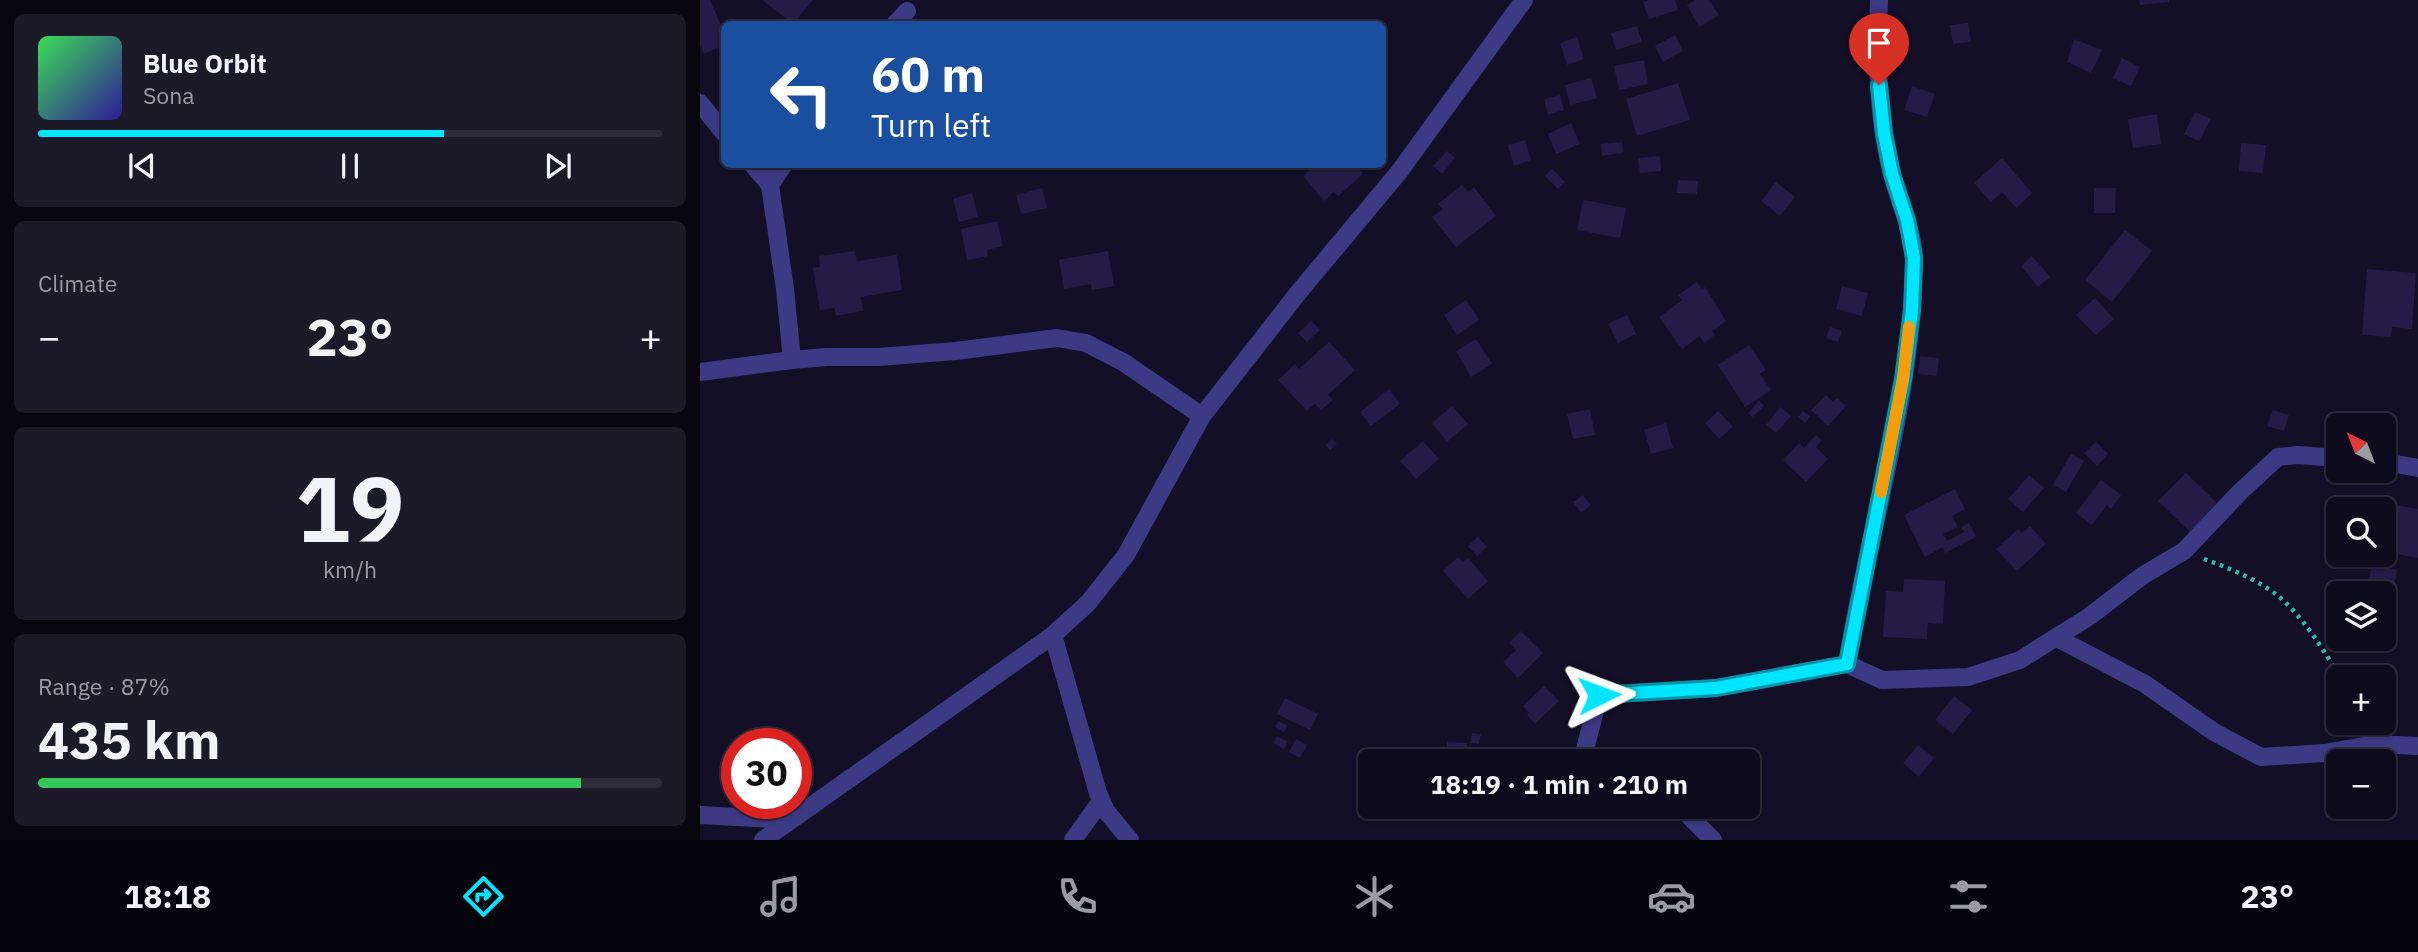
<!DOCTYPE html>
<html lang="en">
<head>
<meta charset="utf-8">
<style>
	:root { --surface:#0e0b1c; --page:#1c1929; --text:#f1f3f6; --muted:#9b9ba3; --line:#2e2b3b; --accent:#00e5ff }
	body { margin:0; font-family:"IBM Plex Sans",sans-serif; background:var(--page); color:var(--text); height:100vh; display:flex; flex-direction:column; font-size:26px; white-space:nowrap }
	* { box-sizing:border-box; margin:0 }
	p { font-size:23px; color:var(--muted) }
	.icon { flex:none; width:38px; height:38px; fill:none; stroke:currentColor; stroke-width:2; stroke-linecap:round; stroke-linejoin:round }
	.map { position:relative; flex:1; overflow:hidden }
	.sheet { display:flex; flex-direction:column; gap:14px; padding:14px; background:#08060f; width:700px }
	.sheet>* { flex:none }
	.guide { position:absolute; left:21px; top:21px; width:665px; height:147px; border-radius:10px; box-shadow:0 2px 5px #0004,0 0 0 2px var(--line); background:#1a4fa0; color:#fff; overflow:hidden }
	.needle { width:46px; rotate:318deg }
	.tools { position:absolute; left:1626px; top:413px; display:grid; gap:14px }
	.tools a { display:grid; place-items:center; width:70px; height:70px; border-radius:10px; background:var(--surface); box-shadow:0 2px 5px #0004,0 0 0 2px var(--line); font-size:35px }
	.speed { position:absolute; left:21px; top:728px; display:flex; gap:14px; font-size:35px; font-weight:700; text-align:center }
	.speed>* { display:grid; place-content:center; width:91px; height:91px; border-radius:50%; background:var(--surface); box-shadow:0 2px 5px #0004,0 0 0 2px var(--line); line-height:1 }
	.speed .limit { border:10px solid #d22; background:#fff; color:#111 }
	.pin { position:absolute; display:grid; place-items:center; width:60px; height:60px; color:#fff; margin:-72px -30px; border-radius:50% 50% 50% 0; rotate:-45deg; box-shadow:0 0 7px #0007 }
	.pin .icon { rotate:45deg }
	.me { position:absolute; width:77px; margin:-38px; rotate:87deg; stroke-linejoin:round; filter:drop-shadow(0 0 5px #0008) }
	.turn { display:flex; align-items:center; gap:24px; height:147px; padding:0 35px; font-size:32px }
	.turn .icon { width:91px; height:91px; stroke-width:2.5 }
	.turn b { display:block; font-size:49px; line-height:60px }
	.big { font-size:52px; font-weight:700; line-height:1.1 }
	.sheet .widget { flex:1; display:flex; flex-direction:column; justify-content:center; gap:10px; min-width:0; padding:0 24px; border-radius:10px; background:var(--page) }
	.sheet .dial { align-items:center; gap:0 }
	.dial b { font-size:91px; line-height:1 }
	.song { display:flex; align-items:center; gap:21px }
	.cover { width:84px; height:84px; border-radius:10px; background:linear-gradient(135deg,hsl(130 70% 55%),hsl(250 70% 35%)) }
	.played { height:7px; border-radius:4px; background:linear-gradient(90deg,var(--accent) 65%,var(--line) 65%) }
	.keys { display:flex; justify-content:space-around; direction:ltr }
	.heat { display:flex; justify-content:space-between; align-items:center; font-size:38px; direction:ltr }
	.charge { height:10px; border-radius:5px; background:linear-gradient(90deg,#34c759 87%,var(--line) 0) }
	.trip { position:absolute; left:658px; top:749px; width:402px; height:70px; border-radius:10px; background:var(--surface); box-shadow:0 2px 5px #0004,0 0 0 2px var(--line); font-weight:700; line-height:70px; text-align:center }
	.menu { display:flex; height:112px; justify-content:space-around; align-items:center; background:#06040b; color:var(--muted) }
	.menu .icon { width:49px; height:49px }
	.menu .selected { color:var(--accent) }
	.menu b { font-size:32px; color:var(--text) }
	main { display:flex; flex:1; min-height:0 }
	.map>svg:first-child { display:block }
	.building { fill:#241b47 }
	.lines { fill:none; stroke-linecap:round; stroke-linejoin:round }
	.path { stroke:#2fb8b0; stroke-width:4.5; stroke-dasharray:3.5 5; stroke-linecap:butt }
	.minor { stroke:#3d3a85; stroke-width:18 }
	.route-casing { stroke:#0095a6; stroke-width:18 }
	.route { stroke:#00e5ff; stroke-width:12 }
	.slow { stroke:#f59e0b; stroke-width:12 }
</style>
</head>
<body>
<main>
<section class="sheet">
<div class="widget">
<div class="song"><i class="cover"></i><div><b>Blue Orbit</b><p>Sona</p></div></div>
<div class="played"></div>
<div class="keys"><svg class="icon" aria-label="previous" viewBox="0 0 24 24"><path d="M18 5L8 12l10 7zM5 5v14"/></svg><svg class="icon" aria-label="pause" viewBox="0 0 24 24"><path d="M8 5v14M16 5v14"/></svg><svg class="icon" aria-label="next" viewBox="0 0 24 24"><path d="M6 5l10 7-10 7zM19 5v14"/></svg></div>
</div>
<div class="widget"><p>Climate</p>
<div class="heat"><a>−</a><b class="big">23°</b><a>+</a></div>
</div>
<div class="widget dial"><b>19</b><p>km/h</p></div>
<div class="widget"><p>Range · 87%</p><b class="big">435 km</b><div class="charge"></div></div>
</section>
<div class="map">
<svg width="1718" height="840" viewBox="0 0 1718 840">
	<rect width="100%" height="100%" fill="#130f26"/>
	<g class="building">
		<path d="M0,0H10L24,32V45L4,54L0,45Z"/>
		<path d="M62,0H113L93,24Z"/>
		<path d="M949,0H975L978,10L949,19L943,2Z"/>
		<path d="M995,0H1009L1019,15L999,27L987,5Z"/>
		<path d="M1439,0H1469V2L1440,5Z"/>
		<path d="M1268,23L1271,42L1253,44L1250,25Z"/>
		<path d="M937,26L942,42L916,50L911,33Z"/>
		<path d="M975,35L983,51L963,62L955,46Z"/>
		<path d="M877,37L884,59L867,65L860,43Z"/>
		<path d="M1374,39L1402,50L1391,73L1367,62Z"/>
		<path d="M1422,58L1440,67L1431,86L1413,78Z"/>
		<path d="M944,60L948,84L919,90L914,66Z"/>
		<path d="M891,78L897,98L870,105L865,85Z"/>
		<path d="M978,83L990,120L937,136L926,99Z"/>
		<path d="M1212,86L1235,94L1227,117L1204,110Z"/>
		<path d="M860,95L864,110L848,115L844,99Z"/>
		<path d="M1495,112L1511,119L1499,141L1484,134Z"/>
		<path d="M1457,114L1461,144L1433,148L1428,119Z"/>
		<path d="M871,123L880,144L856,154L848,134Z"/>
		<path d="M825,140L831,160L814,166L808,145Z"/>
		<path d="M922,142L923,153L902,156L901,144Z"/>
		<path d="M1541,143L1566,145L1563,173L1539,171Z"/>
		<path d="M747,151L755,158L742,174L733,166Z"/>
		<path d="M960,156L961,171L940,173L938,158Z"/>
		<path d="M1302,158L1332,193L1316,208L1302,192L1291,202L1274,183Z"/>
		<path d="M616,164H655L663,174L638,196L634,192L624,201L603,176Z"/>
		<path d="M852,168L865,182L858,189L845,176Z"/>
		<path d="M978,180L998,181L997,194L977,193Z"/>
		<path d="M1076,182L1095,197L1080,216L1061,201Z"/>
		<path d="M762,185L768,192L774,187L796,216L756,247L732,217L743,209L738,204Z"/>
		<path d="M342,188L347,208L321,214L316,195Z"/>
		<path d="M1394,188H1416L1415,213H1394Z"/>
		<path d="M272,193L278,217L259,222L253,199Z"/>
		<path d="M883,200L926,208L920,238L877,230Z"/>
		<path d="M297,221L303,246L287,250L288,256L267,260L261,229Z"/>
		<path d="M1425,230L1452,251L1412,302L1385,280Z"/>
		<path d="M155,251L157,261L197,255L202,290L161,297L163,311L136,316L134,308L120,310L113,268L120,267L119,256Z"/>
		<path d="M408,251L414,286L392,290L391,284L364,289L359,260Z"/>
		<path d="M1332,256L1350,277L1338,287L1321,266Z"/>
		<path d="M1667,269L1716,273L1712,329L1692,327L1691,337L1662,335Z"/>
		<path d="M997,282L1002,289L1005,287L1026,321L1012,331L1015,335L1004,343L1000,336L982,349L959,317L982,300L978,295Z"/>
		<path d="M1142,286L1168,293L1162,316L1136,309Z"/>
		<path d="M1395,298L1414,319L1396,335L1376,315Z"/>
		<path d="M766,300L779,320L757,335L744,315Z"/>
		<path d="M927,315L936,334L918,343L908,324Z"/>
		<path d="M611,321L620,330L607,342L598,333Z"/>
		<path d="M1130,327L1142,331L1138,342L1126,338Z"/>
		<path d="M776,339L792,364L771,377L756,351Z"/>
		<path d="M629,342L655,370L628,395L633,400L621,410L615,404L607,411L578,380L595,364L599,369Z"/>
		<path d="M1049,345L1066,370L1060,374L1071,390L1045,407L1018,365Z"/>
		<path d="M1220,356L1239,358L1237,376L1218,374Z"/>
		<path d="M689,389L700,404L671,426L660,412Z"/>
		<path d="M1126,395L1133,402L1137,398L1146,406L1128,426L1111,410Z"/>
		<path d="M1059,401L1064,406L1053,417L1048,413Z"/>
		<path d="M752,406L768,424L747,442L732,423Z"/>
		<path d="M1080,407L1091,416L1076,433L1066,425Z"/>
		<path d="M890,409L895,435L873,439L867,414Z"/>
		<path d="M1573,410L1589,415L1584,431L1567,426Z"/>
		<path d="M1018,411L1033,427L1019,439L1005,423Z"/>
		<path d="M1103,411L1110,416L1105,423L1098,417Z"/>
		<path d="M966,423L973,448L951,454L944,430Z"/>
		<path d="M1116,435L1122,440L1116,447L1128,459L1106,482L1083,460L1099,443L1104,448Z"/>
		<path d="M632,439L637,444L630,450L626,445Z"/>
		<path d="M723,441L739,459L716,479L700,461Z"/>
		<path d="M1396,442L1408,454L1397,466L1384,453Z"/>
		<path d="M1371,454L1384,461L1366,492L1353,485Z"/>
		<path d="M1486,473L1517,503L1490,532L1458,501Z"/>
		<path d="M1329,475L1344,488L1323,512L1308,499Z"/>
		<path d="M1401,480L1421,495L1411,509L1407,505L1392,525L1376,513Z"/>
		<path d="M1255,489L1265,509L1252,516L1258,527L1243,534L1247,541L1264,532L1261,527L1269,523L1276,537L1245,553L1243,547L1225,557L1204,515Z"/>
		<path d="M883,495L891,505L881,513L873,502Z"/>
		<path d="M1695,505L1718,509V558L1696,554L1698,549L1687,548Z"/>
		<path d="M1330,526L1346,544L1317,571L1296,549L1318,529L1322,533Z"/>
		<path d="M778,537L787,547L777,556L768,546Z"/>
		<path d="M758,557L763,562L768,558L788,581L768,599L743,571Z"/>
		<path d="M1672,565L1697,570L1691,602L1684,600V593H1666Z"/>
		<path d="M1204,579L1245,581L1243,624L1228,623L1227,639L1183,637L1186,591L1203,592Z"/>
		<path d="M821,631L843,653L818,678L803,662L816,650L809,643Z"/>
		<path d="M844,686L859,701L835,724L827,715L829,713L823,706Z"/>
		<path d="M1254,696L1272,710L1253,734L1235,720Z"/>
		<path d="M585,698L618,714L610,730L577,714Z"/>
		<path d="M578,721L588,726L584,732L575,727Z"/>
		<path d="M772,733L781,734L779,744L770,743Z"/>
		<path d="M577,736L588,742L584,749L573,743Z"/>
		<path d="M596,739L607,745L600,758L589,752Z"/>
		<path d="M747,742L767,743L766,761H746Z"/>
		<path d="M1218,745L1234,758L1219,777L1203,763Z"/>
	</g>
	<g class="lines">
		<path class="path" d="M1504,559C1529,568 1556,579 1577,595C1599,612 1627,653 1639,677"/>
		<g class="minor">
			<path d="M195,24L207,11"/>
			<path d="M0,103L24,133"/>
			<path d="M52,164L70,185"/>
			<path d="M84,164L70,185L85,289L92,360"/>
			<path d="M0,372L92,360L127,357H178L256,351L357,338L386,343L423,362L502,416"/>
			<path d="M1684,462L1718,468"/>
			<path d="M353,635L398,793L406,811L430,840"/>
			<path d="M1357,638L1445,684L1514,732L1561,757L1625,753L1674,744L1718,746"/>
			<path d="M1147,664C1168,530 1213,398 1214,261C1214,231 1199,203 1192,174C1177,117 1177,58 1179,0"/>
			<path d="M882,761L899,695L1016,688L1147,664L1182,680L1268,677L1320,660L1390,616L1442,576L1484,551L1540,492L1578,457L1598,455L1638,458"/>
			<path d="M975,807L983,810L1013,840"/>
			<path d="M0,815L91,820"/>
			<path d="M63,840L353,635L388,603L426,555L502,416L598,293L699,172L824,0"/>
			<path d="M373,840L401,801"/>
		</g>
	</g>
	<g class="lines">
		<defs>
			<path id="route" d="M899,695L1016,688L1147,664L1203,379L1212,310L1214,258L1207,220L1192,174L1184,133L1179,85"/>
		</defs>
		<use href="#route" class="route-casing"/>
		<use href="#route" class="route"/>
		<path class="slow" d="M1181,492L1203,379L1209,327"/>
	</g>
</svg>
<div class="tools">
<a><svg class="needle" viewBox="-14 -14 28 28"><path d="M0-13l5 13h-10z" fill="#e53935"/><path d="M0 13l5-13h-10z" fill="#9b9ba3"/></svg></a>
<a><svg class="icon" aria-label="search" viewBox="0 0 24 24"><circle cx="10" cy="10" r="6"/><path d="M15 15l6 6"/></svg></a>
<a><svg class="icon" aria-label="layers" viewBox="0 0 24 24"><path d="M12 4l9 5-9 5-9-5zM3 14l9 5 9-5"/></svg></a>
<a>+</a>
<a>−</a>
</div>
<div class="speed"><div class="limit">30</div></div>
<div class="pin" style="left:1179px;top:85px;background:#d93025"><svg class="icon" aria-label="arrive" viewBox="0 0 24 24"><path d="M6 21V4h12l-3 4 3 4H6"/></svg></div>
<svg class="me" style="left:899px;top:695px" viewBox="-20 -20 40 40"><path d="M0-17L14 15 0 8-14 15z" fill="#00e5ff" stroke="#fff" stroke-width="4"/></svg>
<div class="trip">18:19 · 1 min · 210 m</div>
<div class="guide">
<div class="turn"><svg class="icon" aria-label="left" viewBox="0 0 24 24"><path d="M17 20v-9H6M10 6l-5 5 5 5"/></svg><div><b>60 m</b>Turn left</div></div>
</div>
</div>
</main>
<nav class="menu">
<b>18:18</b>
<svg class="icon selected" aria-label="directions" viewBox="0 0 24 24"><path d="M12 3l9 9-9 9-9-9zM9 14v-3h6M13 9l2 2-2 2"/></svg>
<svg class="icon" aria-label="music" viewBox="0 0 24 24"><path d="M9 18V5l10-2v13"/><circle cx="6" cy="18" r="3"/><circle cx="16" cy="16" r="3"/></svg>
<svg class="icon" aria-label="phone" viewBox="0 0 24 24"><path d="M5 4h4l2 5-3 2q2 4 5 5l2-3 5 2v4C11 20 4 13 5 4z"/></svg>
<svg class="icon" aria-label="climate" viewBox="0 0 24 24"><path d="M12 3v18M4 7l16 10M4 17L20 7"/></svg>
<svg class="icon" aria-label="car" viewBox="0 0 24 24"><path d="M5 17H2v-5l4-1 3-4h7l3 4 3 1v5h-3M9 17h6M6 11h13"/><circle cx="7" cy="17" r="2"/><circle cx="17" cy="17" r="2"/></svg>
<svg class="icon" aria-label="filters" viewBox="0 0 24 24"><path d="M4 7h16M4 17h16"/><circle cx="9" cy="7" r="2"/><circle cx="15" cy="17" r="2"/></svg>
<b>23°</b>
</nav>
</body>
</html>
